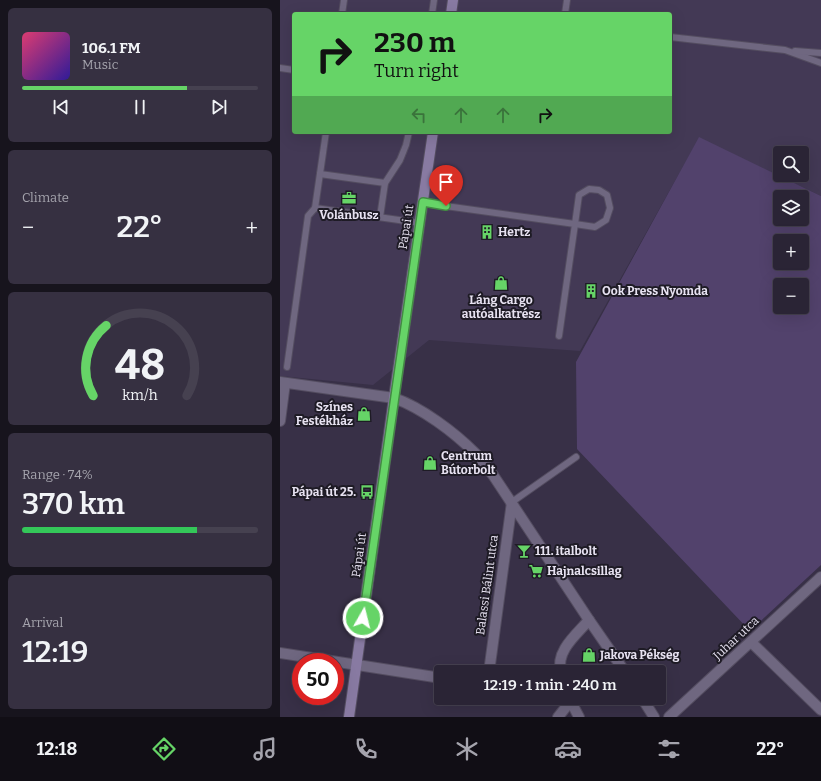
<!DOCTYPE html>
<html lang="en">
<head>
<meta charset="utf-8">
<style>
	:root { --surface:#2a2435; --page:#363041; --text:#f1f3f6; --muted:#a5a4ad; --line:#464150; --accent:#66d467 }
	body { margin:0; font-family:Bitter,serif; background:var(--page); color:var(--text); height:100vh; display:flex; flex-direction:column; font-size:15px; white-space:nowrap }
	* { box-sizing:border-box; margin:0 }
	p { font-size:13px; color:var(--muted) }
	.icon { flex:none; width:22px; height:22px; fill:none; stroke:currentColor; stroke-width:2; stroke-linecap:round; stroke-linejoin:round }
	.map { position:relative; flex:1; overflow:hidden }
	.panel { display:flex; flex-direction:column; gap:8px; padding:8px; background:#17141d; width:280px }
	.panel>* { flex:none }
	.banner { position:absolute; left:12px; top:12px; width:380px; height:122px; border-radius:4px; box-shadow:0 4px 16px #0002,0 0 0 1px var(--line); background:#66d467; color:#111; overflow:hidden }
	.fabs { position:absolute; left:493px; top:146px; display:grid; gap:8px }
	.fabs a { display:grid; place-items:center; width:36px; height:36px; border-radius:4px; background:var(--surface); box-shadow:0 4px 16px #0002,0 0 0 1px var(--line); font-size:20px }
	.speed { position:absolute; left:12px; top:653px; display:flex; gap:8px; font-size:20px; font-weight:700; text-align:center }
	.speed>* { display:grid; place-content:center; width:52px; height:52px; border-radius:50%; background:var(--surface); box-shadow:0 4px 16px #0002,0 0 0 1px var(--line); line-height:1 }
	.speed .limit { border:6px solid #d22; background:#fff; color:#111 }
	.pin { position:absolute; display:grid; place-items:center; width:34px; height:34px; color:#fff; margin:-41px -17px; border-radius:50% 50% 50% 0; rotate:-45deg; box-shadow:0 0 4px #0007 }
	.pin .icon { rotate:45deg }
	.me { position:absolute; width:44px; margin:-22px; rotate:8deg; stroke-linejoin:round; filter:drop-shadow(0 0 3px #0008) }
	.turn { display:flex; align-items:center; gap:14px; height:84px; padding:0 16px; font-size:18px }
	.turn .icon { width:52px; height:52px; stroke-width:2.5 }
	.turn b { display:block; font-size:28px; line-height:34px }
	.lanes { display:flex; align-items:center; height:38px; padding:0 16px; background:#0003; justify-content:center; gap:20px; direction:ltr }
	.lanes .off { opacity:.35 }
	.big { font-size:30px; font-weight:600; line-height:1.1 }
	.panel .card { flex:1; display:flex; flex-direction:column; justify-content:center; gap:6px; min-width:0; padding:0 14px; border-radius:6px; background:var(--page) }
	.panel .dial { align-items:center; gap:0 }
	.dial svg { height:104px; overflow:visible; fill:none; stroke:var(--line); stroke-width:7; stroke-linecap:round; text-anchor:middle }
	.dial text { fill:var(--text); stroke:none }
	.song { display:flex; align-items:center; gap:12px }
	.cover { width:48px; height:48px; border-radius:6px; background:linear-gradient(135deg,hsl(340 70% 55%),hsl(250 70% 35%)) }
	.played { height:4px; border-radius:2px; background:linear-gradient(90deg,var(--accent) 70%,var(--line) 70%) }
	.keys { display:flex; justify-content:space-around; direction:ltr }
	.heat { display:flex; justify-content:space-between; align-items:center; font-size:22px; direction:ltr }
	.charge { height:6px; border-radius:3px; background:linear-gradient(90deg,#34c759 74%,var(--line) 0) }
	.trip { position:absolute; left:154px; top:665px; width:232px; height:40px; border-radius:4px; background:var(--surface); box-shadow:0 4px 16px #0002,0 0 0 1px var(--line); font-weight:600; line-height:40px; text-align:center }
	.tab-bar { display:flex; height:64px; justify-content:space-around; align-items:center; background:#110e15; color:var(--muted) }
	.tab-bar .icon { width:28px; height:28px }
	.tab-bar .current { color:var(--accent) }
	.tab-bar b { font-size:18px; color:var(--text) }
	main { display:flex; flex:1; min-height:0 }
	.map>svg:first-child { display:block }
	.built { fill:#433955; fill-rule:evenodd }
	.green { fill:#52426c; fill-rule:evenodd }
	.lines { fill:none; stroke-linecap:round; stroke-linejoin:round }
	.service-casing { stroke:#544d60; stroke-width:8 }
	.minor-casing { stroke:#544d60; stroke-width:12 }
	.tertiary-casing { stroke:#544d60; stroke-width:12 }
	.secondary-casing { stroke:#544d60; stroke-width:12 }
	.service { stroke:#6f6780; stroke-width:6 }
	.minor { stroke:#6f6780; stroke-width:10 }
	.tertiary { stroke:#6f6780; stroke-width:10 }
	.secondary { stroke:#887aa2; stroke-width:10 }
	.route-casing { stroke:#428a43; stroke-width:10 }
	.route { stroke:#66d467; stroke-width:7 }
	.labels { text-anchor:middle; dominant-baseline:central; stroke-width:4; stroke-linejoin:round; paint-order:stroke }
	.poi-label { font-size:12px; font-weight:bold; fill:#e7e2f1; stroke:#1e1b25; text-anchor:start }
	.street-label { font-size:12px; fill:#e7e2f1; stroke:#1e1b25 }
</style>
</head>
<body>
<main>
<section class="panel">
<div class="card">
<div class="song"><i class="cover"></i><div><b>106.1 FM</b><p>Music</p></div></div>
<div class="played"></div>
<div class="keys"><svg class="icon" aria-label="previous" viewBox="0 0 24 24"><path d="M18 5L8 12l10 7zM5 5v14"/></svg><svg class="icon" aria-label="pause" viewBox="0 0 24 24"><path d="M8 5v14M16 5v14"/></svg><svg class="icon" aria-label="next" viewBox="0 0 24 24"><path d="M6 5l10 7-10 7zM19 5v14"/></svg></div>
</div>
<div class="card"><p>Climate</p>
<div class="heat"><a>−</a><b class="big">22°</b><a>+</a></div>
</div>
<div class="card dial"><svg viewBox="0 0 100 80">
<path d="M14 69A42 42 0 1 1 86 69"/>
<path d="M14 69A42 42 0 0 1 24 15" stroke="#66d467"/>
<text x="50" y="56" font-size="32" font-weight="700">48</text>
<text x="50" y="72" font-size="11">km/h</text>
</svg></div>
<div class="card"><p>Range · 74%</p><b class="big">370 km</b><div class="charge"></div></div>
<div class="card"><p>Arrival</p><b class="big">12:19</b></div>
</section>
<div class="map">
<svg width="541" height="717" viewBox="0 0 541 717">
	<rect width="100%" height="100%" fill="#383047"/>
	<path class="built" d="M0,0H541V196L419,138L300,351L149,340L93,385L0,376ZM14,14H390V132H14ZM500,153H522V175H500Z"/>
	<path class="green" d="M419,137L541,196V565L470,631L297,449L296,362ZM500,197H522V219H500ZM500,241H522V263H500ZM500,285H522V307H500Z"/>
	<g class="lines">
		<defs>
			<g id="service">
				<path d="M62,14L64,0"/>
				<path d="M152,14L154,0"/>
				<path d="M285,14L287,0"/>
				<path d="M390,37L505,50L541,63"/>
				<path d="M515,51L541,53"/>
				<path d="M0,68L14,70"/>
				<path d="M40,174L105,183"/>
				<path d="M309,189L319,190L327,195L330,208L326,220L315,227L295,224L299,195Z"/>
				<path d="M143,202L151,204L295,224L279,336"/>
				<path d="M35,208L140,223"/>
				<path d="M100,217L105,183L120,160L126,145L129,132"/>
				<path d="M7,367L28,216L35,208L46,132"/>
				<path d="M232,502L296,457"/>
			</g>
			<g id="minor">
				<path d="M0,382L114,398"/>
				<path d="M0,421L5,383"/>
				<path d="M471,642L541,710"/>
				<path d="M0,653L161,678"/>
				<path d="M209,672L232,502"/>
				<path d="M281,672C275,651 297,634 309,620"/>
				<path d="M289,698L299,717"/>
				<path d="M278,717L290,702"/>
				<path d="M389,717L541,577"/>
			</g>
			<g id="tertiary">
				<path d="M114,398C142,408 174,432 195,453C202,460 207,468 213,475L309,620L345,672"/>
				<path d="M362,698L374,717"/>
			</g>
			<g id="secondary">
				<path d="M171,14L173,0"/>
				<path d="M69,717L114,398L153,132"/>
			</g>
		</defs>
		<use href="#service" class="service-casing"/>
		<use href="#minor" class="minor-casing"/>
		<use href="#tertiary" class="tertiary-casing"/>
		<use href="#secondary" class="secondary-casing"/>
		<use href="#service" class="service"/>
		<use href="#minor" class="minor"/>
		<use href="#tertiary" class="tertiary"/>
		<use href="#secondary" class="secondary"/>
	</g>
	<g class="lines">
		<defs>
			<path id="route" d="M83,618L143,202L166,206"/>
		</defs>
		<use href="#route" class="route-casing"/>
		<use href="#route" class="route"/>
	</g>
	<defs>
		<symbol id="office-bare" viewBox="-9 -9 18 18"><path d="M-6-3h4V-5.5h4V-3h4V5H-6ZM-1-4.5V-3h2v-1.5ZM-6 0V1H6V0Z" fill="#66d467" stroke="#1e1b25" stroke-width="2.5" paint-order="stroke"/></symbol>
		<symbol id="building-bare" viewBox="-9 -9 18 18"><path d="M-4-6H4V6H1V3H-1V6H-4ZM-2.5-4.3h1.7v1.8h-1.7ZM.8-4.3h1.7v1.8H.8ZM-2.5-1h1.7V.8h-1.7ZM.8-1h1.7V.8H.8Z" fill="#66d467" stroke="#1e1b25" stroke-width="2.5" paint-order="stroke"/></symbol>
		<symbol id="shop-bare" viewBox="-9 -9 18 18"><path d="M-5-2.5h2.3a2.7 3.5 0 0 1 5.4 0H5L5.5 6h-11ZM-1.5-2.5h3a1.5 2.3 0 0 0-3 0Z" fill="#66d467" stroke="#1e1b25" stroke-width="2.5" paint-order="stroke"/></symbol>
		<symbol id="bus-bare" viewBox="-9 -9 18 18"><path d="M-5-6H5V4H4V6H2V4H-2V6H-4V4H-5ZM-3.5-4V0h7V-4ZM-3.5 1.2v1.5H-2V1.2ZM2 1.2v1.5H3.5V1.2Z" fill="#66d467" stroke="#1e1b25" stroke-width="2.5" paint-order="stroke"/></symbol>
		<symbol id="bar-bare" viewBox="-9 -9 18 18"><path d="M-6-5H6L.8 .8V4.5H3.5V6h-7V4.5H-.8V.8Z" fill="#66d467" stroke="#1e1b25" stroke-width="2.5" paint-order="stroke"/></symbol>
		<symbol id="supermarket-bare" viewBox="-9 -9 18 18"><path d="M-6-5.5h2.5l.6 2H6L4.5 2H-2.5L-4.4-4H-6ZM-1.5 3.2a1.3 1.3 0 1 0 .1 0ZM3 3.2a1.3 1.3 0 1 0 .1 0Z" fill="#66d467" stroke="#1e1b25" stroke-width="2.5" paint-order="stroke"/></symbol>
	</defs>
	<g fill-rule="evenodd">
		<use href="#office-bare" x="59" y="188" width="20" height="20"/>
		<use href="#building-bare" x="197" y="222" width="20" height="20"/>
		<use href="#shop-bare" x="211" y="273" width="20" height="20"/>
		<use href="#building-bare" x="301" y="281" width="20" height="20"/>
		<use href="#shop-bare" x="74" y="404" width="20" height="20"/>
		<use href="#shop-bare" x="140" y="453" width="20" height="20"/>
		<use href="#bus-bare" x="77" y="482" width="20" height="20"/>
		<use href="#bar-bare" x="234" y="541" width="20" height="20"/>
		<use href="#supermarket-bare" x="246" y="561" width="20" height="20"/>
		<use href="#shop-bare" x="299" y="645" width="20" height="20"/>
	</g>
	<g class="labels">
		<g class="poi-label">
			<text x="69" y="215" text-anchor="middle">Volánbusz</text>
			<text x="218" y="232">Hertz</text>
			<text x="322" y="291">Ook Press Nyomda</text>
			<text x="221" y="300" text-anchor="middle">Láng Cargo<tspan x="221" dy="14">autóalkatrész</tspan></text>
			<text x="73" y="407" text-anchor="end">Színes<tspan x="73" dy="14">Festékház</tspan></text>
			<text x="161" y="456">Centrum<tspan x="161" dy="14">Bútorbolt</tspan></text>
			<text x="76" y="492" text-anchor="end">Pápai út 25.</text>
			<text x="255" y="551">111. italbolt</text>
			<text x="267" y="571">Hajnalcsillag</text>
			<text x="320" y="655">Jakova Pékség</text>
		</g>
		<g class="street-label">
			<text transform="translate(126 227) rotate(-81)">Pápai út</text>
			<text transform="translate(79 555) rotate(-82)">Pápai út</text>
			<text transform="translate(207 585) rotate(-82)">Balassi Bálint utca</text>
			<text transform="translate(456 638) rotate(-43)">Juhar utca</text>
		</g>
	</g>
</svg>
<div class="fabs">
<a><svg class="icon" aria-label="search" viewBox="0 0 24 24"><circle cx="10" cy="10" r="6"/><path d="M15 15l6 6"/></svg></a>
<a><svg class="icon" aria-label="layers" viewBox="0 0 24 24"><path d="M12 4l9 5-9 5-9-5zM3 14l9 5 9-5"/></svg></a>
<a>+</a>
<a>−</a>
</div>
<div class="speed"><div class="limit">50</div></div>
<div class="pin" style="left:166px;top:206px;background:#d93025"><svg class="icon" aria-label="arrive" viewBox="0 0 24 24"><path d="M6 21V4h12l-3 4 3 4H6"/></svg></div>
<svg class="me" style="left:83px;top:618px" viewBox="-20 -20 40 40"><circle r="17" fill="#66d467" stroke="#fff" stroke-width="3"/><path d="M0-11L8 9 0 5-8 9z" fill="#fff"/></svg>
<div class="trip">12:19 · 1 min · 240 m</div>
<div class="banner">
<div class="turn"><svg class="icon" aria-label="right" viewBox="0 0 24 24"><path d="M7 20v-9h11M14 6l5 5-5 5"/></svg><div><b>230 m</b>Turn right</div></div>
<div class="lanes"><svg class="icon off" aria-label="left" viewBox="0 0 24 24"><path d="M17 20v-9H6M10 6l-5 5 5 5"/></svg><svg class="icon off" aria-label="ahead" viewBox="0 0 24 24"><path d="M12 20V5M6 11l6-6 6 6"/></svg><svg class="icon off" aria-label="ahead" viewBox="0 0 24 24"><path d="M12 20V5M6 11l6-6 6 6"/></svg><svg class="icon" aria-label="right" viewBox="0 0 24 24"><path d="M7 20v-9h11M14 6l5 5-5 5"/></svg></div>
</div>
</div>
</main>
<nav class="tab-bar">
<b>12:18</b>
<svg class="icon current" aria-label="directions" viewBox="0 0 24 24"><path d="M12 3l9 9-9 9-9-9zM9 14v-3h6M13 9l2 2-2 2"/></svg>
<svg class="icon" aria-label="music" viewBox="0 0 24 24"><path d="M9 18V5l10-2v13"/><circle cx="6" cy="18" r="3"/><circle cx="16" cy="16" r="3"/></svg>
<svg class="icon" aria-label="phone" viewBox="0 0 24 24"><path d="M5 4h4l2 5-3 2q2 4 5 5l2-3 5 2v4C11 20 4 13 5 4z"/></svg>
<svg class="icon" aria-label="climate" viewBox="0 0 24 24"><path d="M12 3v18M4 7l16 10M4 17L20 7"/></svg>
<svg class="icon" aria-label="car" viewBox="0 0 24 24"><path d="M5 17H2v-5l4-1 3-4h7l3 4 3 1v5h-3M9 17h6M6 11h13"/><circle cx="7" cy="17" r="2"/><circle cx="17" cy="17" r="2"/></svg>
<svg class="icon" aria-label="filters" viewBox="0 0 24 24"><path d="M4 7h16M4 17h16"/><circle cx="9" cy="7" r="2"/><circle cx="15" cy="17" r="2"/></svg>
<b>22°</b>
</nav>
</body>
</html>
